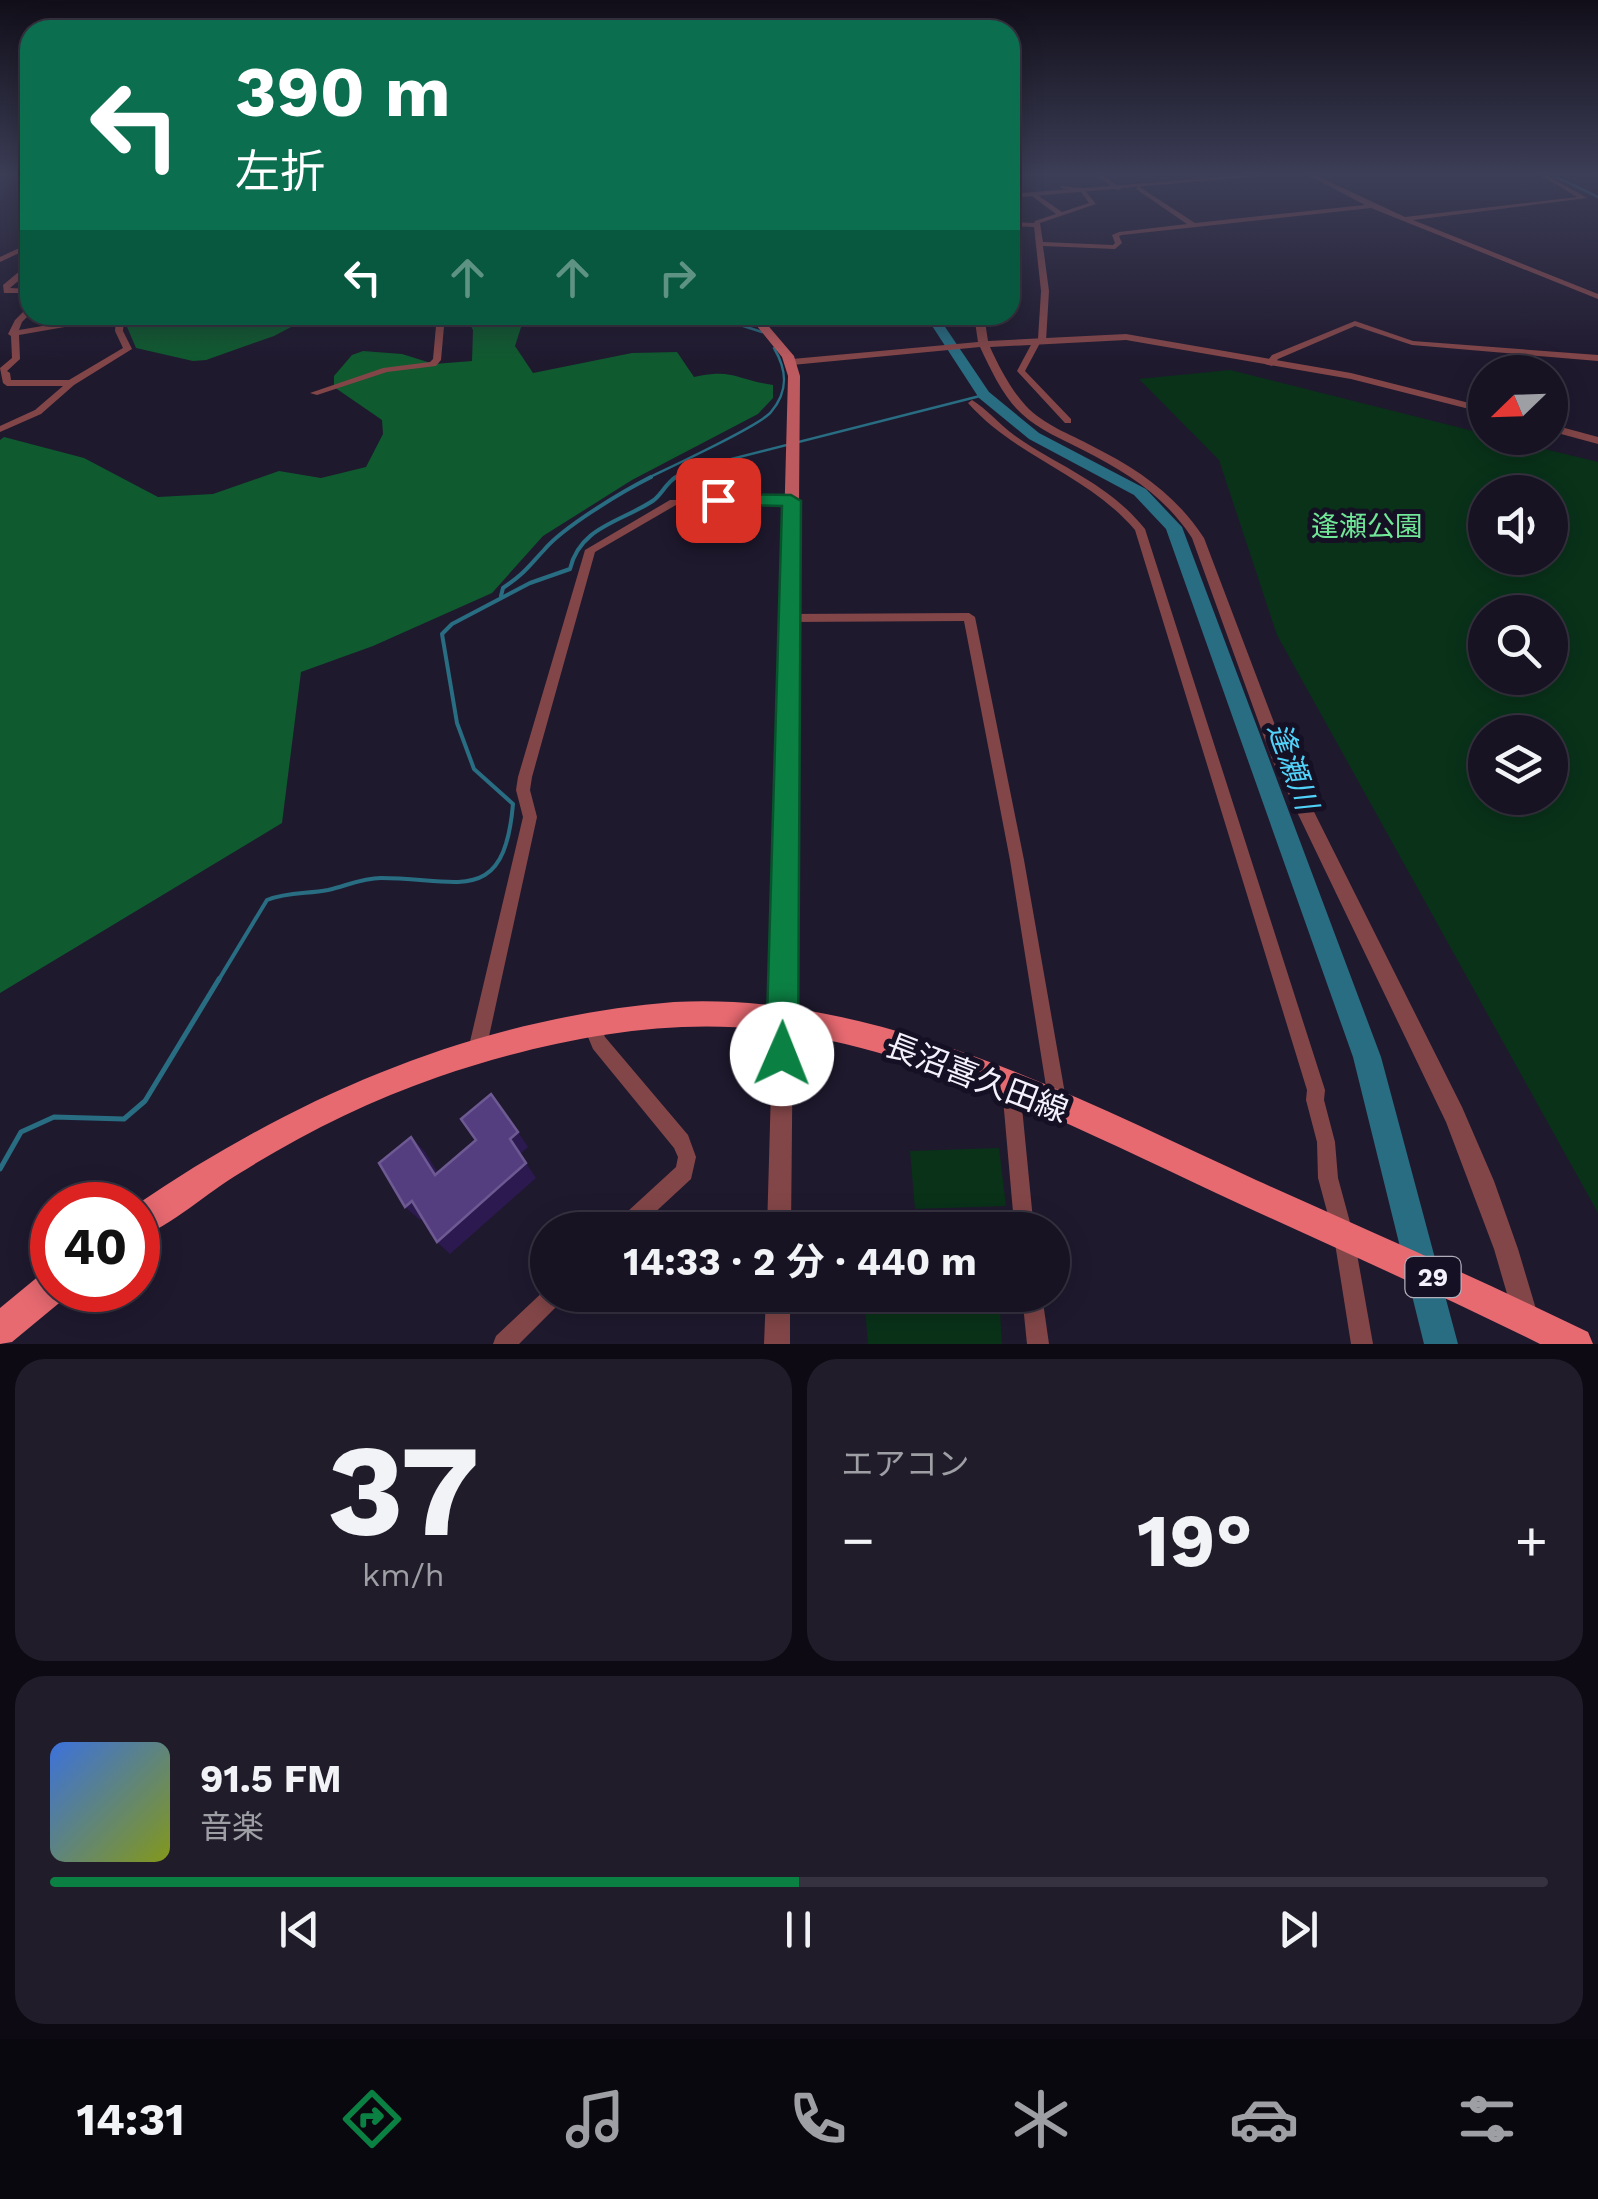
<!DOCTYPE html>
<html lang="ja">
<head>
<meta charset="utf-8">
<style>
	:root { --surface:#171322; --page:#201c2a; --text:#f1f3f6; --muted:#9e9ea5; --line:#363240; --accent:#0b8043 }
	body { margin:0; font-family:"Work Sans","Noto Sans JP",sans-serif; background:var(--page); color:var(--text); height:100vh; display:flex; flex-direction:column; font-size:38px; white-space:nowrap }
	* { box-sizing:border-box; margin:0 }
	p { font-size:32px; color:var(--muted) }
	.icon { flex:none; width:55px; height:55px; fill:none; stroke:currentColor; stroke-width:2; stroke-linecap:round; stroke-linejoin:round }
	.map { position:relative; height:1344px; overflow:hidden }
	.drawer { display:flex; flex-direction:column; gap:15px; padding:15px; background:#0d0a13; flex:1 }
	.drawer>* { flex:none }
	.guide { position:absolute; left:20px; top:20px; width:1000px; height:305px; border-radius:30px; box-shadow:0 5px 25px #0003,0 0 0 2px var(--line); background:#0b6e4f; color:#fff; overflow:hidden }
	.needle { width:65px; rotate:247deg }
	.controls { position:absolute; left:1468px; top:355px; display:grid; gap:20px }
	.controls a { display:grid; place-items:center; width:100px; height:100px; border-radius:50%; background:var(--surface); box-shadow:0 5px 25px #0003,0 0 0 2px var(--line); font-size:50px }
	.speed { position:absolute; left:30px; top:1182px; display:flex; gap:20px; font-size:50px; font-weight:700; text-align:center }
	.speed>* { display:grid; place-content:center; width:130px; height:130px; border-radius:50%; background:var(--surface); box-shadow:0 5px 25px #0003,0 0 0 2px var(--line); line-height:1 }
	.speed .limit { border:15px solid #d22; background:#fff; color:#111 }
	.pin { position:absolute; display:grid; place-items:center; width:85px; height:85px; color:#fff; margin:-42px; border-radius:20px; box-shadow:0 5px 15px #0006 }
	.me { position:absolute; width:110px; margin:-55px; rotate:1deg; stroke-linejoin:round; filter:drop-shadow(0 0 8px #0008) }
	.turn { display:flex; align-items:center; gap:35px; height:210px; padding:0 50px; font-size:45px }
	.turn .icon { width:130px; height:130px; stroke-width:2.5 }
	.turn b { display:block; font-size:70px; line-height:85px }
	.lanes { display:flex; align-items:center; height:95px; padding:0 50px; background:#0003; justify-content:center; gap:50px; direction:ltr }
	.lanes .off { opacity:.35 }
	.big { font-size:75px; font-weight:700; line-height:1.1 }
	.drawer .widget { flex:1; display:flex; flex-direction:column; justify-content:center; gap:15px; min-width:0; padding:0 35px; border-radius:30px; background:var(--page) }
	.drawer .dial { align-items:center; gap:0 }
	.dial b { font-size:130px; line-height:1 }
	.song { display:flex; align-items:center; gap:30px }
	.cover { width:120px; height:120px; border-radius:15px; background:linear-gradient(135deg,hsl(220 70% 55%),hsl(70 70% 35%)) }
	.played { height:10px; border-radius:5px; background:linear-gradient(90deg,var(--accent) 50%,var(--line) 50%) }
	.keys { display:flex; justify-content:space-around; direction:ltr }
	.heat { display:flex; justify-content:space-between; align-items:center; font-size:55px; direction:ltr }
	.drawer .tiles { flex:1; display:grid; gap:15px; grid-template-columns:1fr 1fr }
	.widget:last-child { grid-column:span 2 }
	.trip { position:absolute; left:530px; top:1212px; width:540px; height:100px; border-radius:50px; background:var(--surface); box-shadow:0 5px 25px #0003,0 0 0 2px var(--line); font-weight:700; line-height:100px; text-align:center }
	.tab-bar { display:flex; height:160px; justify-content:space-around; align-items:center; background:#09080e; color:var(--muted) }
	.tab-bar .icon { width:70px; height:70px }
	.tab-bar .current { color:var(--accent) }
	.tab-bar b { font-size:45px; color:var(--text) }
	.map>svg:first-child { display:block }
	.green { fill:#093219; fill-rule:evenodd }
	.forest { fill:#0f5a2f }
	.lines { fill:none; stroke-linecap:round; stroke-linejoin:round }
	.stream-far2 { stroke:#286d82; stroke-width:2.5 }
	.stream-far1 { stroke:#286d82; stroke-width:4 }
	.stream { stroke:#286d82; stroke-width:5 }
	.river { fill:#286d82; fill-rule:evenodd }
	.minor { fill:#834648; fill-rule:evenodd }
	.tertiary { fill:#834648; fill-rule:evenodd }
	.secondary { fill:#bc5a5f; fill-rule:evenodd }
	.primary { fill:#e86a71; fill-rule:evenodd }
	.shaded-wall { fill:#2c194f }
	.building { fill:#553e7f; stroke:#6e5a93; stroke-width:2.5 }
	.route { fill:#0b8043; stroke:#07532c; stroke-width:2.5 }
	.labels { text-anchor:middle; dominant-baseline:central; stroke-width:10; stroke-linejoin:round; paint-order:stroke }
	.shield { fill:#161024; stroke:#b1aebc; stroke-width:2.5 }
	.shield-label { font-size:25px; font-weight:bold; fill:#f4f1fd }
	.park-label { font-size:28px; fill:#70e697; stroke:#161024 }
	.water-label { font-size:30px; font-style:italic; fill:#50d1f8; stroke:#161024 }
	.near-street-label { font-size:32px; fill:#f4f1fd; stroke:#161024 }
</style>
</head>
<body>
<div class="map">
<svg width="1598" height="1344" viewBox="0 0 1598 1344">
	<rect width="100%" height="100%" fill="#1f192e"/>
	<g class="green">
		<path d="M1230,370L1485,434V438H1500L1598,462V1213L1277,635L1219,460L1139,379ZM1485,492H1550V558H1485ZM1485,612H1550V678H1485ZM1485,732H1550V798H1485Z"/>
		<path d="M999,1148L1006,1206L915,1209L910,1151Z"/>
		<path d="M864,1295H999L1002,1344H868Z"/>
	</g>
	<g class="forest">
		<path d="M122,315H314L274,336L206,360L193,361L136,348Z"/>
		<path d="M465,315H525L515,346L533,373L632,353L677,352L694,377C733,368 737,380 773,385V398L758,414L632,480L543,536L492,593L373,646L301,672L282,823L0,993V440L4,437L84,458L158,497L213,494L279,471L321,478L366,467L383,434L382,420L334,387V376L352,355L363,351L402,354L434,364L472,361L473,330Z"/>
	</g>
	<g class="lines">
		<g class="stream-far2">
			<path d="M1552,175L1598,197"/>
			<path d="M729,315L737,324L762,332"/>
			<path d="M646,479C668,468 760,426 771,412C789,391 787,370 774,348"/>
			<path d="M672,479L684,471L984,395"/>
		</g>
		<g class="stream-far1">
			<path d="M501,596L503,588C525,573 527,568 544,550C563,527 623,491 651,477"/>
			<path d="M218,981L267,900C287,892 307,894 328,890C346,886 362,878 381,878C458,878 504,908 513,804L474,769L457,723L442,634L452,624L530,583L570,569C580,526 622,522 654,500C663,493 666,483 676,477"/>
		</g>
		<path class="stream" d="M0,1169L21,1132L54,1117L124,1119L145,1101L219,979"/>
		<path class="river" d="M925,315H937L989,392L1039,433L1146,489L1182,527L1381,1057L1458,1344H1424L1353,1057L1166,529L1134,495L1029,439L979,398Z"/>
		<g class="minor">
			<path d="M1096,175H1103L1122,189L1117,190Z"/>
			<path d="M1308,175H1315L1405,217L1577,197L1540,175H1547L1587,198L1413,220L1598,294V299L1371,208L1122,235L1119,236L1122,243L1115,249L1043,246L1049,291L1046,341L1040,343L1025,371L1071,419V423H1065L1017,371L1033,341L1038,339L1041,291L1034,227L1010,226V222L1034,223L1035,221L1056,214L1032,196V194H1036L1062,212L1089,203L1081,192L1061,188V186L1083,188L1096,204L1040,223L1043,242L1113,245L1115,243L1112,235L1119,232L1187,224L1136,189L1138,186L1195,223L1365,205Z"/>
			<path d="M30,243V248L0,262V257Z"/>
			<path d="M27,265H30V271L10,288L30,289V293H4L3,285Z"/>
			<path d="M27,308H30V314L22,322L19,330L107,315H124L123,331L132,349L74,385L41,414L0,432V426L35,410L63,386H7L3,383L0,368L12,358L11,336L8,334L15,320ZM116,318L115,331L123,348L69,380H11L10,373L7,371L20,359L19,335Z"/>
			<path d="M437,315H445L441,360L436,366L387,372L317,395L310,393L383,368L430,362L433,359Z"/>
			<path d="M1355,321L1413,341L1598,355V361L1412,345L1355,326L1278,359L1272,366L1265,364L1272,355Z"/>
			<path d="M972,400C987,409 999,424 1014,435C1061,468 1107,482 1145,529L1325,1090L1324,1100L1335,1142L1338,1178L1354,1237L1373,1344H1351L1334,1237L1318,1178L1317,1142L1306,1100L1307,1090L1135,530C1086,473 1017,458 968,403Z"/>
			<path d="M791,498L795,499V503L676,505L595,552L532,777L530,790L537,817L486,1050L483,1056L477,1059L471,1056L468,1050L523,817L516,790L518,777L585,550L670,500Z"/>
			<path d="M969,613L975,617L1024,860L1067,1105L1064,1111L1058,1114L1052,1111L1049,1105L1010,860L964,621L789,622L783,618L789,614Z"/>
			<path d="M592,1017L598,1019L605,1037L688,1135L696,1157L691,1179L636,1230H612L615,1223L676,1167L678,1157L674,1148L593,1049L583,1025L586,1019Z"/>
			<path d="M1011,1078L1017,1081L1020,1087L1034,1230H893L896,1223L903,1220L1013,1212L1002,1087L1005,1081Z"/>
			<path d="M548,1287V1295H564L561,1302L519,1344H493L496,1336Z"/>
			<path d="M1022,1295H1042L1049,1344H1027Z"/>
		</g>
		<g class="tertiary">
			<path d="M1246,175H1273L1010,198V194Z"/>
			<path d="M974,315H984L988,341L1126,334L1351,373L1485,407V413L1351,379L1126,340L990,347C999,367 1011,390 1026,406C1044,425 1070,434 1092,446C1138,469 1176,495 1204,538L1289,762L1462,1107L1494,1181L1518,1249L1539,1319L1535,1328L1526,1332L1517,1328L1494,1249L1446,1122L1273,762L1192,538C1165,496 1126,472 1083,450C1062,439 1039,430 1022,414C1003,397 991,370 980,347L792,365L787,362L792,359L978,342Z"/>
			<path d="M1550,424L1598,437V444L1550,431Z"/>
			<path d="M783,1009L790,1012L793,1019L791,1230H767L773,1019L776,1012Z"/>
			<path d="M766,1295H790V1344H764Z"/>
		</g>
		<path class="secondary" d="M748,315H759L794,356L800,376L795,1019L791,1027L783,1031L775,1027L771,1019L788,376L782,357Z"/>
		<g class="primary">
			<path d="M674,1002C876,991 1077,1098 1256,1180C1367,1230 1479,1279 1588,1332L1593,1344H1540C1433,1291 1324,1243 1216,1193C1079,1129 919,1047 767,1030C659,1017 541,1042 438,1077C369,1101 302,1134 240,1173C208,1192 171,1226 138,1238L136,1205C298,1095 476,1018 674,1002Z"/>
			<path d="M52,1271V1290H67L64,1299L12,1342L0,1344V1308L40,1275Z"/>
		</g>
	</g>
	<g class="shaded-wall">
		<path d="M518,1132L528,1147L520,1154L510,1139Z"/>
		<path d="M411,1137L425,1152L448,1189L435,1175Z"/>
		<path d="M526,1163L536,1178L450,1254L437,1242Z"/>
		<path d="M412,1201L426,1214L420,1220L405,1207Z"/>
	</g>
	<path class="building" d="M491,1094L518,1132L510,1139L526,1163L437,1242L412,1201L405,1207L379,1163L411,1137L435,1175L476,1140L461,1119Z"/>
	<linearGradient id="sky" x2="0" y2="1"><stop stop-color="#110e19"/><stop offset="0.48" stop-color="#3c3e57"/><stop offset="1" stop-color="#3c3e57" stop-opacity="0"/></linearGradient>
	<rect width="1598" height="363" fill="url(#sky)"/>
	<path class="route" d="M718,494L791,495L801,501L798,1054L793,1065L782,1070L771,1065L766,1054L782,506L712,504V496Z"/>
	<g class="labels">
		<rect class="shield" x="1405.5" y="1257" width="55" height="40" rx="8"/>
		<g class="shield-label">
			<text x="1433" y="1277">29</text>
		</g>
		<g class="park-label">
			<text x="1367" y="526">逢瀬公園</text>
		</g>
		<g class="water-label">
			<text transform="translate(1293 766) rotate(70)">逢瀬川</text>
		</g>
		<g class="near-street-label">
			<text transform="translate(977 1078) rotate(21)">長沼喜久田線</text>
		</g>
	</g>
</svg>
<div class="controls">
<a><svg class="needle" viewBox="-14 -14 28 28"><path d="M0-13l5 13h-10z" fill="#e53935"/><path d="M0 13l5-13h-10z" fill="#9e9ea5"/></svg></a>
<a><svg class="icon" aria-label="sound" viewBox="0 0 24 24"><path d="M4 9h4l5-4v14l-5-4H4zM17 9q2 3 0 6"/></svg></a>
<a><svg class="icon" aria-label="search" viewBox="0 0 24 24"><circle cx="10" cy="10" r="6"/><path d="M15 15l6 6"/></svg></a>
<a><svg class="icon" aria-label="layers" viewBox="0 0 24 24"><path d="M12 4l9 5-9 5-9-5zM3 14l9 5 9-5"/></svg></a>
</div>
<div class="speed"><div class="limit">40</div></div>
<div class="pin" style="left:718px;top:500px;background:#d93025"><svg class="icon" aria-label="arrive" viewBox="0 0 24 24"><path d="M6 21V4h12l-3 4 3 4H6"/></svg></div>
<svg class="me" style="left:782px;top:1054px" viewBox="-20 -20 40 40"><circle r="19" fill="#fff"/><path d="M0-13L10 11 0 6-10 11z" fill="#0b8043"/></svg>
<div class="trip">14:33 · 2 分 · 440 m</div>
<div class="guide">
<div class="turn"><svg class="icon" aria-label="left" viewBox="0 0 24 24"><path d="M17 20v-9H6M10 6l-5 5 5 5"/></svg><div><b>390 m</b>左折</div></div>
<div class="lanes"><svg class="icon" aria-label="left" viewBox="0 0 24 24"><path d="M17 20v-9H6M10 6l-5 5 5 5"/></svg><svg class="icon off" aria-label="ahead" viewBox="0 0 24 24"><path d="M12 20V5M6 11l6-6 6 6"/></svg><svg class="icon off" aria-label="ahead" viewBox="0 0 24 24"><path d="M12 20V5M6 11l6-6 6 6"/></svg><svg class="icon off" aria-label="right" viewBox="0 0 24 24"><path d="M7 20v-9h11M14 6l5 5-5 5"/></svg></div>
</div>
</div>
<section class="drawer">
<div class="tiles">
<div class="widget dial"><b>37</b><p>km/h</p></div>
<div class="widget"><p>エアコン</p>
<div class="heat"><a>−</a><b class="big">19°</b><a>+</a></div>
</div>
<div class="widget">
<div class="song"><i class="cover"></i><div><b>91.5 FM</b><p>音楽</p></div></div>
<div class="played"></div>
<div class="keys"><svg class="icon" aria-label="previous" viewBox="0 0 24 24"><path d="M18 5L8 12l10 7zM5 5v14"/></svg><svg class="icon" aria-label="pause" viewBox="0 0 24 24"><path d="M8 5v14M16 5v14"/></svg><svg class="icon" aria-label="next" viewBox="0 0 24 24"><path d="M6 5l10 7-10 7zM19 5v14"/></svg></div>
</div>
</div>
</section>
<nav class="tab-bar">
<b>14:31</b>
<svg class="icon current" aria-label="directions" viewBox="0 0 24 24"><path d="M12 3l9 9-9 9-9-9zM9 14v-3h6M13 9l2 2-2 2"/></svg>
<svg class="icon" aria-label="music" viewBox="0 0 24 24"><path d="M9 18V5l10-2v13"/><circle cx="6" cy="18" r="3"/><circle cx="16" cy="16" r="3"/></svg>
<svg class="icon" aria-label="phone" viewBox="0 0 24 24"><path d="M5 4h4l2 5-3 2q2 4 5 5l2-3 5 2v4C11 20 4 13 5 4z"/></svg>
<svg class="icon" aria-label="climate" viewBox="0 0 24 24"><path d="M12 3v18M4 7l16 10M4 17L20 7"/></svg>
<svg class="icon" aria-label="car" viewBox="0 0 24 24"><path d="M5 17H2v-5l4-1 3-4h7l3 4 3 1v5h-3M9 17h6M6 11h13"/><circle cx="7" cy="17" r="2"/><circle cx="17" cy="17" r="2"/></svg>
<svg class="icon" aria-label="filters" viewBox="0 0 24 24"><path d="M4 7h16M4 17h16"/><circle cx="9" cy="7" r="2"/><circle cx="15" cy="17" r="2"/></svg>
</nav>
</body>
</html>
